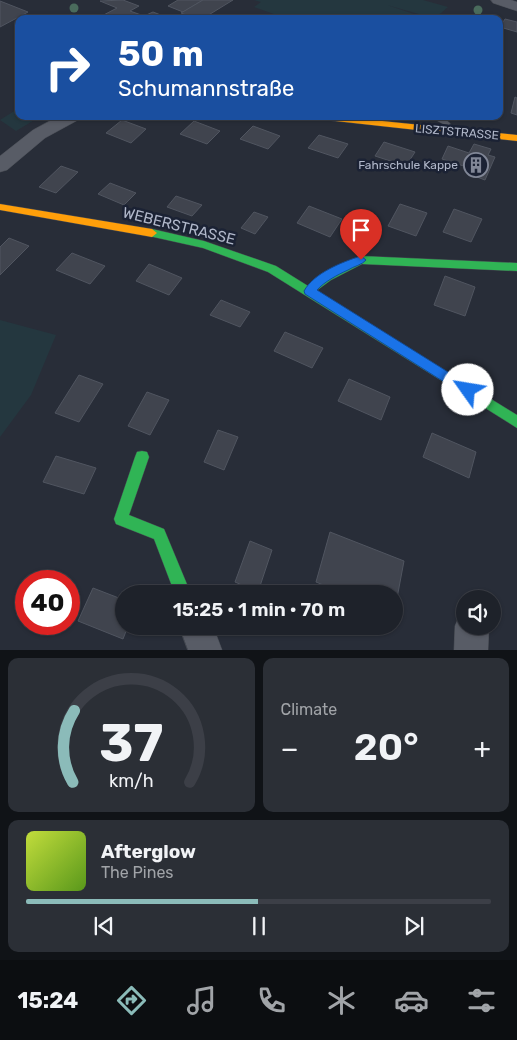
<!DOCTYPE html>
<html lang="en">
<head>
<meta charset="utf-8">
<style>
	:root { --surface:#1e222a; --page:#2b2f36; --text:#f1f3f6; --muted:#a1a4a8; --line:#3c3f47; --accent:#8bbbb9 }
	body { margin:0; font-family:Rubik,sans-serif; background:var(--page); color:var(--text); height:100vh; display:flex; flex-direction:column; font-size:19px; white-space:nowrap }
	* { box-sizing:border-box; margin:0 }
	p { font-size:16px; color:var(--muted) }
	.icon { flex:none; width:28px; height:28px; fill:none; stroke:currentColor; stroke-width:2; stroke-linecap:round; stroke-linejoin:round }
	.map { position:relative; height:650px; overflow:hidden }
	.drawer { display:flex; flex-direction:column; gap:8px; padding:8px; background:#101317; flex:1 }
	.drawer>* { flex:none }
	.guide { position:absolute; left:15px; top:15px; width:488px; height:105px; border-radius:10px; box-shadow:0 1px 4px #0004,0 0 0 1px var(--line); background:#1a4fa0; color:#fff; overflow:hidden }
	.fabs { position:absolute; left:456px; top:590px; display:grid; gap:10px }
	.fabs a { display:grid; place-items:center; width:45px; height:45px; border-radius:50%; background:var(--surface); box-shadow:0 1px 4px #0004,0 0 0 1px var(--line); font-size:25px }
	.speed { position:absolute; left:15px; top:570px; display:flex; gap:10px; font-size:25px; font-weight:700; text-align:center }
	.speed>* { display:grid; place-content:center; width:65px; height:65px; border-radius:50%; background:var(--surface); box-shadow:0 1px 4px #0004,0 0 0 1px var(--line); line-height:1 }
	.speed .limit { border:8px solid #d22; background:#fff; color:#111 }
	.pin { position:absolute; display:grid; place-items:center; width:42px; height:42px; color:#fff; margin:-51px -21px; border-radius:50% 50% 50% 0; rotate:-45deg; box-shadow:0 0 5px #0007 }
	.pin .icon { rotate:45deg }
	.me { position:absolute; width:55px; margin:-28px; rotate:302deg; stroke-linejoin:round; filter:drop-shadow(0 0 4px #0008) }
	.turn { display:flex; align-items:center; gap:18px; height:105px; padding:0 20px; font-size:22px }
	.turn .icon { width:65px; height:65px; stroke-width:2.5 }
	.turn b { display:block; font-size:35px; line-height:42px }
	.big { font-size:38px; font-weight:600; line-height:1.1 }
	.drawer .tile { flex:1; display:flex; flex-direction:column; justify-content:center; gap:8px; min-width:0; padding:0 18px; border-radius:10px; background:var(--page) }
	.drawer .dial { align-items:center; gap:0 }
	.dial svg { height:130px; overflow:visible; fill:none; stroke:var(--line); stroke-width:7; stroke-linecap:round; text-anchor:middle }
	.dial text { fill:var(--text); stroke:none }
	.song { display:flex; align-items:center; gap:15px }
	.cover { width:60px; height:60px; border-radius:8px; background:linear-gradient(135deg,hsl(70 70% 55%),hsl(90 70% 35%)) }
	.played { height:5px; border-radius:2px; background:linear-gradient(90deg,var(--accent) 50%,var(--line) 50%) }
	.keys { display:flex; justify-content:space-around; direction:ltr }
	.heat { display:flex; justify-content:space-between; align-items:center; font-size:28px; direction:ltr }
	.drawer .tiles { flex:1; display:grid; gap:8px; grid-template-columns:1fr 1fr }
	.tile:last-child { grid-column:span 2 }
	.trip { position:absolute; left:115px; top:585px; width:288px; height:50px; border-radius:25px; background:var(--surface); box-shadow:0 1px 4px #0004,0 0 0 1px var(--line); font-weight:600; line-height:50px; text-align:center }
	.menu { display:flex; height:80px; justify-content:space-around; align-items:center; background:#0c0e11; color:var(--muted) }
	.menu .icon { width:35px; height:35px }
	.menu .current { color:var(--accent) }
	.menu b { font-size:22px; color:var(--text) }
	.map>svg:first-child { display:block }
	.green { fill:#24373f }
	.building { fill:#40444e; stroke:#505560 }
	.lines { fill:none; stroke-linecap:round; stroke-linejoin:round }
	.lane-casing { stroke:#454951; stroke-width:1 }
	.street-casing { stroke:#454951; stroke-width:1 }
	.fast-casing { stroke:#454951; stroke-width:1 }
	.slow-casing { stroke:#454951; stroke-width:1 }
	.lane { fill:#585c66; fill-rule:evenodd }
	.street { fill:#585c66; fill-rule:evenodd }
	.fast { fill:#30b455; fill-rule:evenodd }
	.slow { fill:#ff9f0a; fill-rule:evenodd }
	.tree { fill:#4a6b5c }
	.route { fill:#1a73e8; stroke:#114b97 }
	.labels { text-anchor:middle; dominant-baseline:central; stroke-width:5; stroke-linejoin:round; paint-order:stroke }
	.far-street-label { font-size:12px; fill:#b1b8ca; stroke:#1b2234 }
	.far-poi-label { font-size:12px; fill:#b1b8ca; stroke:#1b2234; text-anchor:end }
	.street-label { font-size:15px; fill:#b1b8ca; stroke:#1b2234 }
</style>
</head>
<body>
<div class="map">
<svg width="517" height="650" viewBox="0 0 517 650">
	<rect width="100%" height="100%" fill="#282d38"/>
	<g class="green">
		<path d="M254,0H423L448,7L434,19H419L422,15L387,5L414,14L408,19H288L254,7L261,2Z"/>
		<path d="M19,108V116H41L16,131L0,120Z"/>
		<path d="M0,320L56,335L31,395L0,437Z"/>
	</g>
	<g class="building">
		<path d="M123,0L139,6L130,11L144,16L153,12L166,17L162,19H96L117,8L100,1Z"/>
		<path d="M178,0H203L183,12L168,6Z"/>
		<path d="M203,0H233L202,19H197L181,13Z"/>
		<path d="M0,1L28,12L0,27Z"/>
		<path d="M505,19L517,22V32L500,27Z"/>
		<path d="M515,97L517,98V115L511,113Z"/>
		<path d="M122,120L146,129L131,143L106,133Z"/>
		<path d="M194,121L220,131L207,144L180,134Z"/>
		<path d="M253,126L280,136L268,149L240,139Z"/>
		<path d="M319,135L348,144L338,158L308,148Z"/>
		<path d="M384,142L415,152L406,166L375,156Z"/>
		<path d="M474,144L491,149L488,155L495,157L485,180L477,177L479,171L442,159L448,146L469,153Z"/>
		<path d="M61,166L78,172L56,193L39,187Z"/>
		<path d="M110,183L136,193L124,205L98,194Z"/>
		<path d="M176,196L202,205L192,216L167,207Z"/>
		<path d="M400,204L427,213L416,236L388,226Z"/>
		<path d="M309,206L342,219L330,237L297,223Z"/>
		<path d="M454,209L482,219L471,242L443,232Z"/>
		<path d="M254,212L268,217L255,234L241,228Z"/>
		<path d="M9,238L29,246L0,275V247Z"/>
		<path d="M72,253L105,266L90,284L56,270Z"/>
		<path d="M149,264L182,278L169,295L136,281Z"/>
		<path d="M445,276L475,287L465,316L434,305Z"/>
		<path d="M221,300L250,312L240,327L210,315Z"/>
		<path d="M285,332L323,348L312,368L274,351Z"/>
		<path d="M79,375L103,384L79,422L55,413Z"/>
		<path d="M349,379L390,397L381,420L338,401Z"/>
		<path d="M147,392L169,400L150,435L128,426Z"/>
		<path d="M218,430L238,437L224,470L204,462Z"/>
		<path d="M432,433L476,452L469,478L423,457Z"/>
		<path d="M56,456L96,468L84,494L43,482Z"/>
		<path d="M330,532L404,561L394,614V594H345L316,582Z"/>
		<path d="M250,541L272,550L258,592L235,582Z"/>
		<path d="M93,588L124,600V626H128L123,639L78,621Z"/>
	</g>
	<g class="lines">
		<defs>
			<path id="lane" d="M429,116C444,116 449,120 456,132L452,135L449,134L443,124Z"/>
			<g id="street">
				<path d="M491,0H511L517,2V11L493,3Z"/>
				<path d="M59,116H80L78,120L45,138L7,170L0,172V156L33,130Z"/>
				<path d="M465,612V626H489L488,650H454L455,626L460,614Z"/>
				<path d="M179,626H213L222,650H188Z"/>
			</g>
			<g id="fast">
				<path d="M152,229L204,241L276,266L308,286L323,274L361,256L517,263V271L362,264L331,280L316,291L517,415V428L268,272L203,248L149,236L147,233L149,230Z"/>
				<path d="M142,451L147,452L149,457L129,515L164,529L191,594H175L154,539L116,524L114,519L135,457L137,452Z"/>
			</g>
			<g id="slow">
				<path d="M304,116H334L517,135V141L308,118Z"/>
				<path d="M0,204L152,229L157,233L152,237L0,210Z"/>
			</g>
		</defs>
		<use href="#lane" class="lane-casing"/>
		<use href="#street" class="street-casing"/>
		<use href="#fast" class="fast-casing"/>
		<use href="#slow" class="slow-casing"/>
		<use href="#lane" class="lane"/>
		<use href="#street" class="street"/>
		<use href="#fast" class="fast"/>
		<use href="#slow" class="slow"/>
	</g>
	<g class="tree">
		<circle cx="74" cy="8" r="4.5"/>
		<circle cx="478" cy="10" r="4.5"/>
	</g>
	<path class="route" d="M361,256L366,260C362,265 354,266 348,270C337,275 324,282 317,290L472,387L474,390L472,394L468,396L463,394L305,294L304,291C314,273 342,262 361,256Z"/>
	<defs>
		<symbol id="building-ring" viewBox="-11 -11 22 22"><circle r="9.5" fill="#1b2234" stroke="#818797" stroke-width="1.5"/><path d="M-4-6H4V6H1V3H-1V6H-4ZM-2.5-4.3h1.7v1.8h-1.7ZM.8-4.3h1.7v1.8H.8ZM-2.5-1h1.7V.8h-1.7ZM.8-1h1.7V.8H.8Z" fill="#818797"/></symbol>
	</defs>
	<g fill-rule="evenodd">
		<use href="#building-ring" x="462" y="151" width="28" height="28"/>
	</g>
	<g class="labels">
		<g class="far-street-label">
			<text transform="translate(457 132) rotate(5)">LISZTSTRASSE</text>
		</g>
		<g class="far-poi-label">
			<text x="458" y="165">Fahrschule Kappe</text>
		</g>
		<g class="street-label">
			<text transform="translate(179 226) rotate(14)">WEBERSTRASSE</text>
		</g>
	</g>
</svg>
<div class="fabs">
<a><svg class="icon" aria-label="sound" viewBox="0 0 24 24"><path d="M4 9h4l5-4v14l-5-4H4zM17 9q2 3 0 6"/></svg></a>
</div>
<div class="speed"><div class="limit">40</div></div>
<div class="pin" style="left:361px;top:260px;background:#d93025"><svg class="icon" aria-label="arrive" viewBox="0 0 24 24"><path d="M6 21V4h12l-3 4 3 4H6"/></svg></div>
<svg class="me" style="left:468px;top:390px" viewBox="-20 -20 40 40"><circle r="19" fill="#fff"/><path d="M0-13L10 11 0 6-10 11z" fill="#1a73e8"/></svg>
<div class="trip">15:25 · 1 min · 70 m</div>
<div class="guide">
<div class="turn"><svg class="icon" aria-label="right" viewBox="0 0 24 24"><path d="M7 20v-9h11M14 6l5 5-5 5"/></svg><div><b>50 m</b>Schumannstraße</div></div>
</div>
</div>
<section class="drawer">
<div class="tiles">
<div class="tile dial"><svg viewBox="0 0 100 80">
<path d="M14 69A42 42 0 1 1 86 69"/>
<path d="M14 69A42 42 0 0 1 15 25" stroke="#8bbbb9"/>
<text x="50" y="56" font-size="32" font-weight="700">37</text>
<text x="50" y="72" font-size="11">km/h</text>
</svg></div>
<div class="tile"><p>Climate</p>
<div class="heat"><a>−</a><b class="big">20°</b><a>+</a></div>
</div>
<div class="tile">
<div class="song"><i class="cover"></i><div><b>Afterglow</b><p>The Pines</p></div></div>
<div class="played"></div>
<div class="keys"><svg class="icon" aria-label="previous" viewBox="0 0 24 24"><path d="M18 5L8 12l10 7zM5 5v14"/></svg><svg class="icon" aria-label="pause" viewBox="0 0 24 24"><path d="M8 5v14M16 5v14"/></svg><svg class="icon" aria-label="next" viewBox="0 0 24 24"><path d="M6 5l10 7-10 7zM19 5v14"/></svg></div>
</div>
</div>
</section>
<nav class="menu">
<b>15:24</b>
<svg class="icon current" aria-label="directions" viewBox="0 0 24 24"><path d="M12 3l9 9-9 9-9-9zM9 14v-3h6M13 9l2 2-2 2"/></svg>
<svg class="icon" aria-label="music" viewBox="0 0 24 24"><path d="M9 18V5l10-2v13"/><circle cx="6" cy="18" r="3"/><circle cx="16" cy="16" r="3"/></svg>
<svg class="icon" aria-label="phone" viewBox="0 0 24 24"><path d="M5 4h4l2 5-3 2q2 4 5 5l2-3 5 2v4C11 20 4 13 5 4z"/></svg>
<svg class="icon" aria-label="climate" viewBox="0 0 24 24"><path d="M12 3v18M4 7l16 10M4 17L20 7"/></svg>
<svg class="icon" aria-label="car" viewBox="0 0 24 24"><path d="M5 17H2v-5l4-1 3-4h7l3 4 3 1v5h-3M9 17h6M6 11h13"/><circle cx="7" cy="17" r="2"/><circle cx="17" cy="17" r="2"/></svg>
<svg class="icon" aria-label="filters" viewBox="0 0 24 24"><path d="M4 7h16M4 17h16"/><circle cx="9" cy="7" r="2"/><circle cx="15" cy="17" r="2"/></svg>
</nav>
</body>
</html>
